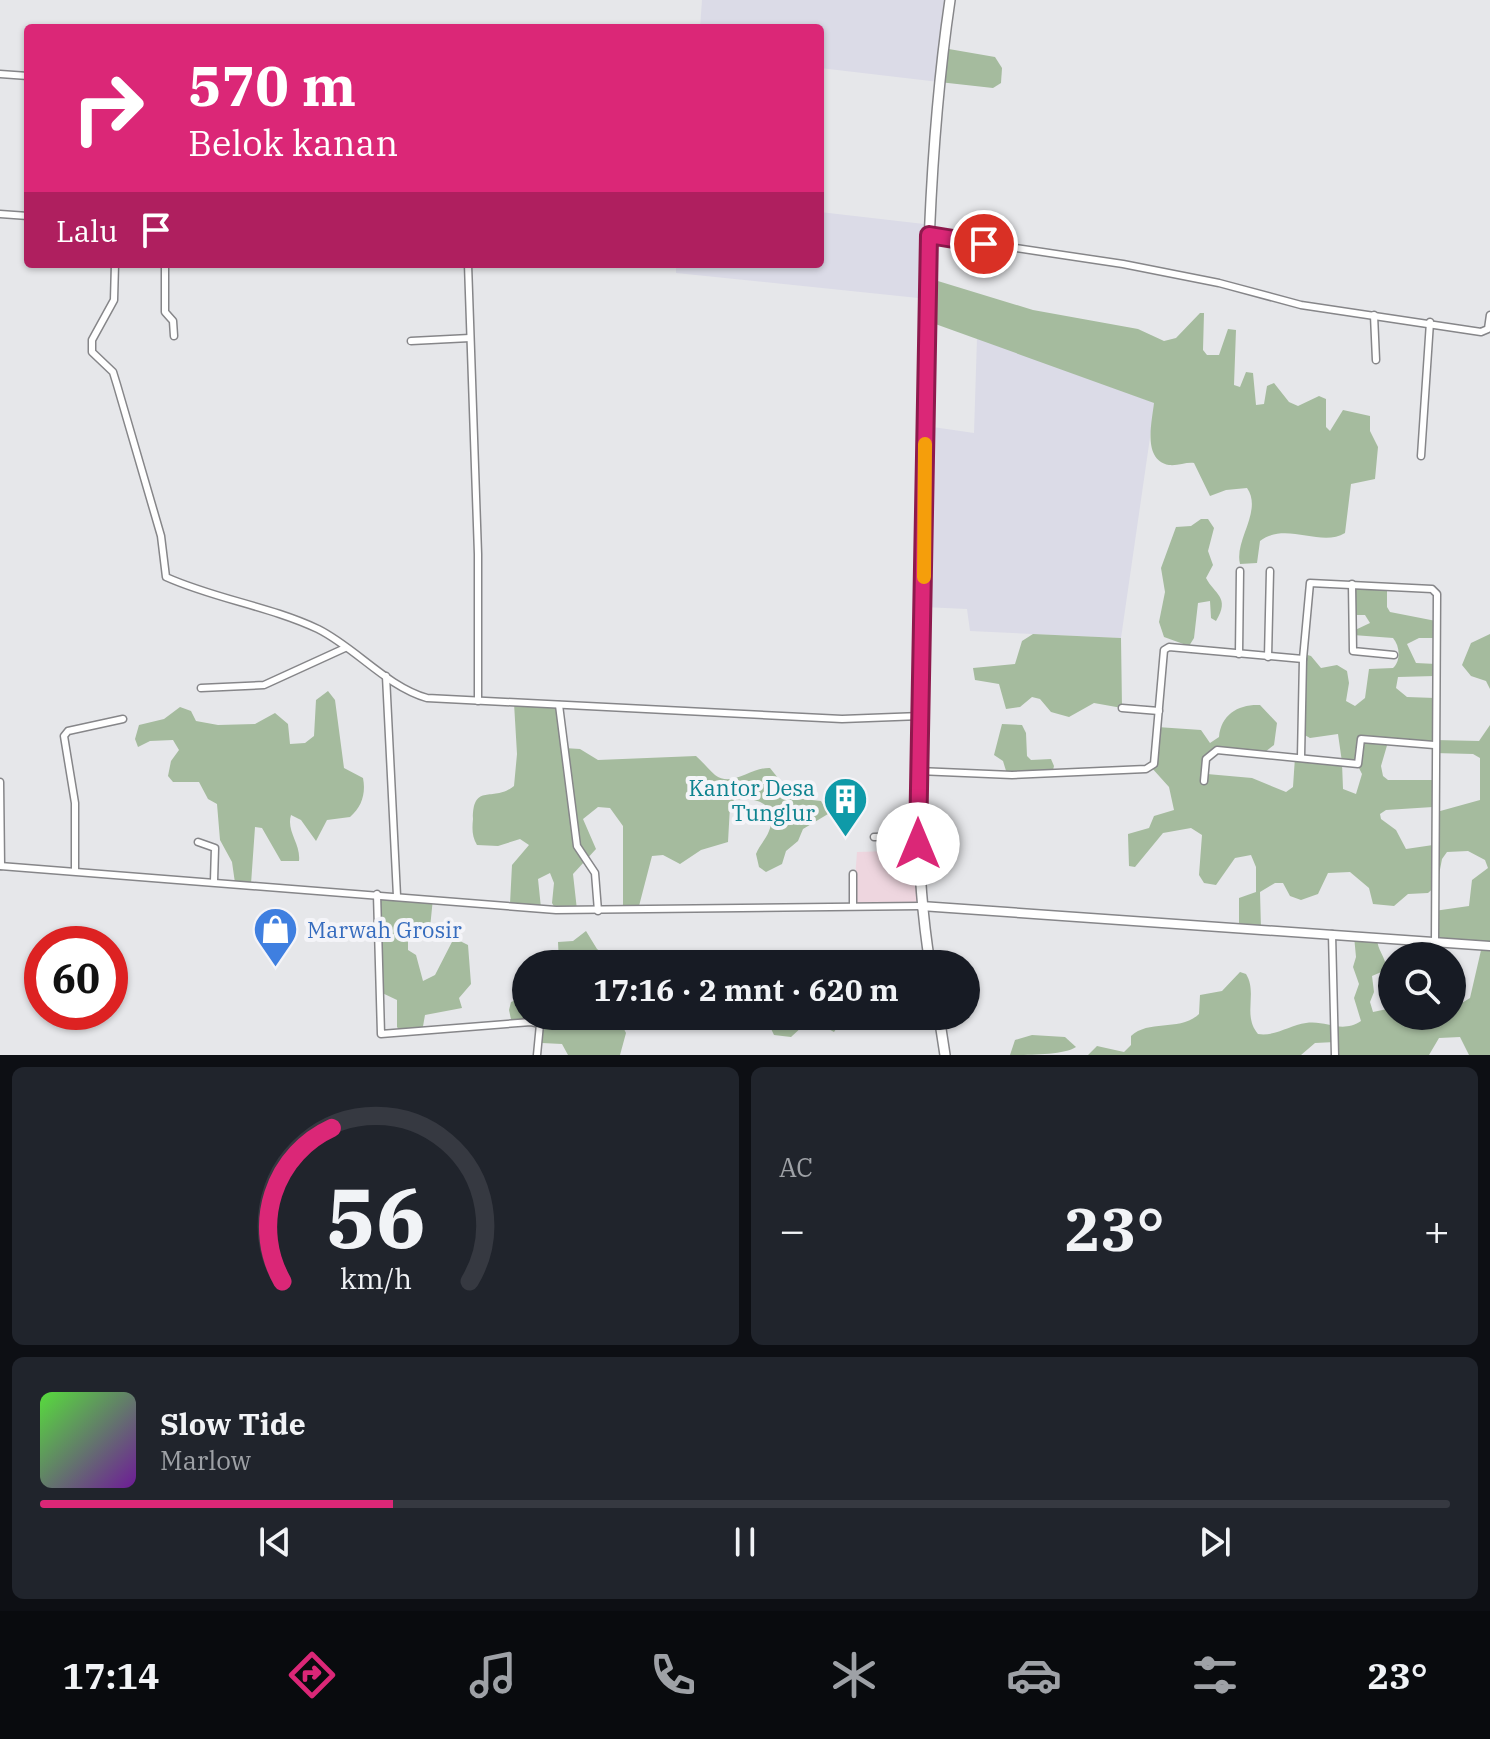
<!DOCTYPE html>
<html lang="id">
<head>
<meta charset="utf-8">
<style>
	:root { --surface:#171b24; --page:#20242c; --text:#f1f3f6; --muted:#9ea1a6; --line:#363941; --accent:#db2777 }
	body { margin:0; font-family:"IBM Plex Serif",serif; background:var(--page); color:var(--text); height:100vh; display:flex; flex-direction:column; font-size:30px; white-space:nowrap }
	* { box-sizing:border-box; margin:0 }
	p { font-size:26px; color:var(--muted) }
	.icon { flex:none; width:44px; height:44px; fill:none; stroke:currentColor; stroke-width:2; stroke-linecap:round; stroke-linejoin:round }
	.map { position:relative; height:1055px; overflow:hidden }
	.panel { display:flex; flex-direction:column; gap:12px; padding:12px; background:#0d0f14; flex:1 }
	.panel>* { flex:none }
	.hud { position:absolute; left:24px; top:24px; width:800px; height:244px; border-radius:8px; box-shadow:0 2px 6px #0004; background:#db2777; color:#fff; overflow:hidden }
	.tools { position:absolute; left:1378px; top:942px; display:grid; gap:16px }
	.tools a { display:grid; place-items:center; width:88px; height:88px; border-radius:50%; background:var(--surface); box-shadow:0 2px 6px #0004; font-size:40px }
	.speed { position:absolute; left:24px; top:926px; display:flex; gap:16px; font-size:40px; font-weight:700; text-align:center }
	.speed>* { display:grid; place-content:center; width:104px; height:104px; border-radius:50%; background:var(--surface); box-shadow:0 2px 6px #0004; line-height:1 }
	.speed .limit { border:12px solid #d22; background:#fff; color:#111 }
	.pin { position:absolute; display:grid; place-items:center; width:68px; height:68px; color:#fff; margin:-34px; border:4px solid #fff; border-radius:50%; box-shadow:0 2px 8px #0007 }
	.me { position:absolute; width:88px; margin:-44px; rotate:0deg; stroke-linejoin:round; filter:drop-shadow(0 0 6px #0008) }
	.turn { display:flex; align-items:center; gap:28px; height:168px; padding:0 32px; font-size:36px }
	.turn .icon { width:104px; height:104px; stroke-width:2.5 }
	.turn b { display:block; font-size:56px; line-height:68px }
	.then { display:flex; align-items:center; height:76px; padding:0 32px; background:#0003; gap:16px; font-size:30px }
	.big { font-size:60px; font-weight:800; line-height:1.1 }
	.panel .tile { flex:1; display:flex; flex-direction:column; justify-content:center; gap:12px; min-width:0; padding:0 28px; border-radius:12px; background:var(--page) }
	.panel .dial { align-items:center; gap:0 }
	.dial svg { height:208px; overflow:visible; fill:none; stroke:var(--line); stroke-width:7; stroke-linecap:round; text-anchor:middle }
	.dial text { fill:var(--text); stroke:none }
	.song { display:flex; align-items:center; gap:24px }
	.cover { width:96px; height:96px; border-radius:12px; background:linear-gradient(135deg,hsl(110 70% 55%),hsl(280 70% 35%)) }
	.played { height:8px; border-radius:4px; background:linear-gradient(90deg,var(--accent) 25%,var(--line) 25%) }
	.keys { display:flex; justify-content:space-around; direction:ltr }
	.heat { display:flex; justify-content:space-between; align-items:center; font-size:44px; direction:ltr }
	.panel .tiles { flex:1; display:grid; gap:12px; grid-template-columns:1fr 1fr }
	.tile:last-child { grid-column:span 2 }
	.trip { position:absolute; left:512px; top:950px; width:468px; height:80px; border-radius:40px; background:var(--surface); box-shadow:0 2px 6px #0004; font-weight:800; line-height:80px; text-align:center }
	.menu { display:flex; height:128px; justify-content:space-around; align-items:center; background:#090b0e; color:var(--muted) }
	.menu .icon { width:56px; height:56px }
	.menu .active { color:var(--accent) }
	.menu b { font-size:36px; color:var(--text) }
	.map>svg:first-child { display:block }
	.commercial { fill:#eed6df }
	.built { fill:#dbdbe7 }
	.green { fill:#a5bb9e; fill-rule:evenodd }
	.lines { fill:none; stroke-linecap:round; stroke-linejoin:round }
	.street-casing { stroke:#868689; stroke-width:9 }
	.secondary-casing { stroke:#868689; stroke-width:11 }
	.primary-casing { stroke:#868689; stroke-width:12 }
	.street { stroke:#fff; stroke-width:6 }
	.secondary { stroke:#fff; stroke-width:8 }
	.primary { stroke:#fff; stroke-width:9 }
	.route-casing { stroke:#8e194d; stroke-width:20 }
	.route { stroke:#db2777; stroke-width:14 }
	.slow { stroke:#f59e0b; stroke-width:14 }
	.labels { text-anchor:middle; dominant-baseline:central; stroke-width:8; stroke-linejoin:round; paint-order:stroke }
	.culture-label { font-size:22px; fill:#0d838f; stroke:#f4f4f8; text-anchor:end }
	.shop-label { font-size:22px; fill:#366cbe; stroke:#f4f4f8; text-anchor:start }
</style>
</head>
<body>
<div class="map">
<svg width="1490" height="1055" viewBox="0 0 1490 1055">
	<rect width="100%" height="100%" fill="#e6e7ea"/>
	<path class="commercial" d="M918,844L921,906L853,905L857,852L890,851L892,845Z"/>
	<g class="built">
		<path d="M702,0H950L939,82L820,68V28H700Z"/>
		<path d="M820,212L924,224L929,235L928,299L676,273V264H820Z"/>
		<path d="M977,338L1155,403L1121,638L970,631L967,609L923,607L926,426L974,433Z"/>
	</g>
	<g class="green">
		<path d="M943,48L995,57L1002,68L1001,83L993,88L939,82Z"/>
		<path d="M928,278L1033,310L1138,329L1164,341L1176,338L1200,313H1204L1203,350L1207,355H1219L1228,329L1236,330L1234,385L1240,387L1246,372L1253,373L1256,405L1264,404L1267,386L1274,383L1289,402L1298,406L1319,396L1326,399V427L1330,431L1343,410L1370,416V431L1378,447L1375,479L1351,484L1345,533C1321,548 1286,521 1260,541L1257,563L1240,564C1234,540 1263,511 1247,488L1226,490L1210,496L1194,463C1186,462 1178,466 1169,465C1142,460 1152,422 1154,403L927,321Z"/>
		<path d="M1201,519H1208L1214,528L1208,551L1213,565L1206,578C1214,594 1231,597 1216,621L1211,618L1210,601L1198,603L1194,638L1189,646L1164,637L1159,622L1165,592L1161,568L1176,527L1191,526Z"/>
		<path d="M1352,584L1387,586V607L1390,612L1436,621V638H1419L1407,644L1416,663L1436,664L1435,676L1398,677L1396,688L1407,697L1435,698V740L1479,741L1490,725V1055H1469L1460,1037L1439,1038L1429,1055H1339L1335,1042L1315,1043L1301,1055H1088L1097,1046L1124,1052L1131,1045V1036C1149,1019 1180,1032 1199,1014L1200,995L1222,991L1240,972L1246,974C1258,993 1242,1015 1258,1034C1274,1037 1290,1025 1306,1023C1327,1020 1341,1034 1361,1021L1354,998L1359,984L1353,967L1356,957L1354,936L1377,937C1377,952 1387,957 1386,970L1372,976L1374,992L1370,1002L1373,1012L1392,1008V1016H1452V1009L1470,998L1482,946L1435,942L1434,911L1469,906L1472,880L1488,868L1485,860L1468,851L1447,852L1442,859L1437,885L1428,893L1408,894L1394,906L1373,904L1369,888L1350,872L1328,873L1318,894L1301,900L1290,896L1283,883H1275L1260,892L1261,929L1239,927V898L1256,892V867L1251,855L1235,858L1216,885L1204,883L1199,875L1202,835L1191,828L1163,833L1135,867L1129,866L1128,834L1149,828L1154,816L1174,810L1169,787L1151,767L1157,727L1201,730L1210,743L1219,737C1221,714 1239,704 1260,705L1277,723L1274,745L1265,752L1217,750L1206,759L1207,774L1252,778L1286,792L1293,787L1295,757L1342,762L1338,734L1310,738L1301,733L1304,654L1311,656L1321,668L1337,665L1347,671L1349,683L1346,701L1355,706L1365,698L1369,669L1393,668C1401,661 1400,646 1393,638L1353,635V631L1370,623L1365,615H1353ZM1388,742L1434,746V753L1473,754L1480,758V800L1433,813V845L1406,849L1396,830L1381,819L1380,814L1386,810L1433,807L1434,780H1388L1383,776L1381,766ZM1342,763L1357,764L1362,774L1356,794L1343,789Z"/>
		<path d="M1033,634L1121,638L1122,708L1094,703L1069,717L1051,712L1040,699L1032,697L1020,707L1006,709L999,684L975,680L973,668L1015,664L1022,641Z"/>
		<path d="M1490,634V689L1486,681L1471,676L1462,665L1471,643Z"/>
		<path d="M328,691L335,700L344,768L363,778C366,793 362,807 350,817L327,820L316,841L301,820L291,815C286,831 301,844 299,861H281L262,828L255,827L251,884L235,883L232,862L220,840L217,804L208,799L199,782H173L168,776L171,761L179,750L173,740L150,741L138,747L135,739L139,725L164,719L180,707L191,711L196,721L218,725L255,724L275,713L288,724L290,744L305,743L314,736L316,700Z"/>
		<path d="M514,703L559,705L564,748L580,749L598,760L696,756C703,762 708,769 715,775C732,788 751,767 770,768L794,798L821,801L828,814L803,829L798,841L786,851L782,864L766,872L759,867L756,854C759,846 766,839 769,831C780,804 755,796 734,800L730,806L728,842L701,850L680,864L663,855L652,856L639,906L623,910V826L610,808L598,807L583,819L596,849L573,874L577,910H556L552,903L554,883L550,873L538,879L541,908L510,904L512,865L529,845L520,839L498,846L477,845C472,837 472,829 473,819C473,782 493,803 514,786L517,754Z"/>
		<path d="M1002,724L1022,725L1026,733L1027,756L1031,760L1051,759L1054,766L1052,774H1007L1003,761L994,755Z"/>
		<path d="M377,894L433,898L430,928L408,936V950L416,955L423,981L435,975L454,938L468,945L471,984L459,998L462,1008L425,1015L422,1032L402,1034L397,1027V1000L378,991Z"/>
		<path d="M586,931L597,949L604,954L640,964H559L558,942L573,941Z"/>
		<path d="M526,996V1016L568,1021L587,1016L595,1023L623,1027L626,1033L620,1055H568L562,1044L542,1043L540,1024H512L509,1010L511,1002Z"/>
		<path d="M765,1016H845L834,1032L823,1026L804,1025L791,1037L774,1035Z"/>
		<path d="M1032,1035L1065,1037L1076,1047C1064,1055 1028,1055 1010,1055L1015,1040Z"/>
	</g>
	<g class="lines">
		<defs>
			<g id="street">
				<path d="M0,74L28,76"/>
				<path d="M0,214L28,216"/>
				<path d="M929,235L1123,264L1219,283L1301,305L1481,332L1488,329L1490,315"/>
				<path d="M115,264L114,300L92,340V352L113,372L117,385L161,536L166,577C215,599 269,606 318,629C356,648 386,686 427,698L842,719L921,716"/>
				<path d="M165,264V312L173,321L174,336"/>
				<path d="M468,264L478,554V701"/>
				<path d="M1374,315L1376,360"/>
				<path d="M411,341L470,338"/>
				<path d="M1421,456L1430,322"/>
				<path d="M1352,584L1353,651L1394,655"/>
				<path d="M1239,654L1240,571"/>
				<path d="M1268,657L1270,571"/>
				<path d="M386,676L397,896"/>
				<path d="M201,688L264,685L345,648"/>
				<path d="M559,705L577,846L595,873L598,911"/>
				<path d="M1122,708L1159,711"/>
				<path d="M1301,757L1303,659"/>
				<path d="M918,771L1012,775L1146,769L1154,764L1164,650L1169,647L1303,659L1310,583L1432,589L1437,594L1435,942"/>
				<path d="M1204,781L1206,759L1217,750L1358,764L1361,739L1434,745"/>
				<path d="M0,782L1,866"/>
				<path d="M874,837L918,836"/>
				<path d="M198,842L215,848L214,881"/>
				<path d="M0,866L556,910L921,906"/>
				<path d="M75,871V803L64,736L68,731L123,719"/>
				<path d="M377,894L381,1034L531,1022L540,1024L537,1055"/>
				<path d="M853,905V874"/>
				<path d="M1332,934L1335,1055"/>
			</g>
			<path id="secondary" d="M921,906L1490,946"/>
			<g id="primary">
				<path d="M930,964C909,835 921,703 924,572C927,381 922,190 950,0"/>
				<path d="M939,1016L945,1055"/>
			</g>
		</defs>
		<use href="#street" class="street-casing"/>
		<use href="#secondary" class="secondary-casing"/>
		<use href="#primary" class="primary-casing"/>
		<use href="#street" class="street"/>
		<use href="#secondary" class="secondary"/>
		<use href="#primary" class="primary"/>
	</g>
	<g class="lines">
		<defs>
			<path id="route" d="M918,844L929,235L984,244"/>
		</defs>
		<use href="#route" class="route-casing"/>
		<use href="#route" class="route"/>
		<path class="slow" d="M924,577L925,444"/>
	</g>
	<defs>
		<symbol id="building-pin" viewBox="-11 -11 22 30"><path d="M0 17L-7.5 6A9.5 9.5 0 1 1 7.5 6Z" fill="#0f9aa8" stroke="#f4f4f8"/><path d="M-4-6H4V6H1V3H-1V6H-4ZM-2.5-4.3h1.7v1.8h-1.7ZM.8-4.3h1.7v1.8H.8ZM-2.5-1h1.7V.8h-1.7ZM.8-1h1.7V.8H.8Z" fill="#fff"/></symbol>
		<symbol id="shop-pin" viewBox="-11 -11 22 30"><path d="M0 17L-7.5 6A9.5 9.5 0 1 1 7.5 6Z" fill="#3f7fe0" stroke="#f4f4f8"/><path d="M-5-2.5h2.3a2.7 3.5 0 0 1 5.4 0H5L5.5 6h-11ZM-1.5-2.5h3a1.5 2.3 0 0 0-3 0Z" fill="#fff"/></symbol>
	</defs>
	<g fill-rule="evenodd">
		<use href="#building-pin" x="820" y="774" width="51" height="69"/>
		<use href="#shop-pin" x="250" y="904" width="51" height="69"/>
	</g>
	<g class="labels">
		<g class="culture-label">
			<text x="815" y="787">Kantor Desa<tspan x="815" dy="25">Tunglur</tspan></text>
		</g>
		<g class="shop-label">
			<text x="307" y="929">Marwah Grosir</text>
		</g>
	</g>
</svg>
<div class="tools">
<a><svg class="icon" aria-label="search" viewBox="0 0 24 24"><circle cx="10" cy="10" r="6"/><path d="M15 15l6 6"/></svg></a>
</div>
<div class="speed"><div class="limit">60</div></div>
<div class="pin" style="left:984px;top:244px;background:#d93025"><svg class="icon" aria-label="arrive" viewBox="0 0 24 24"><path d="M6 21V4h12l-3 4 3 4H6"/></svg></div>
<svg class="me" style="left:918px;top:844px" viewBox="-20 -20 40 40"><circle r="19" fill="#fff"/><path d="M0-13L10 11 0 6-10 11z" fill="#db2777"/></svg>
<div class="trip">17:16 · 2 mnt · 620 m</div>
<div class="hud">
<div class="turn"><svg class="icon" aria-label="right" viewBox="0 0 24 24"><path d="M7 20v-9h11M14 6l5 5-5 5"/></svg><div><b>570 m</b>Belok kanan</div></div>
<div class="then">Lalu<svg class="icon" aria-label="arrive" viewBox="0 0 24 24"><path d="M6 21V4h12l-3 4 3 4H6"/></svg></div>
</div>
</div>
<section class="panel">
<div class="tiles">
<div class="tile dial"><svg viewBox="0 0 100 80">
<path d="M14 69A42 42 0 1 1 86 69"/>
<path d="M14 69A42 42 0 0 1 33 10" stroke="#db2777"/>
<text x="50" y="56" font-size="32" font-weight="700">56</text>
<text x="50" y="72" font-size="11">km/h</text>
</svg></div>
<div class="tile"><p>AC</p>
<div class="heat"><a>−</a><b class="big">23°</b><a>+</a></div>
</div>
<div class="tile">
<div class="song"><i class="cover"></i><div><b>Slow Tide</b><p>Marlow</p></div></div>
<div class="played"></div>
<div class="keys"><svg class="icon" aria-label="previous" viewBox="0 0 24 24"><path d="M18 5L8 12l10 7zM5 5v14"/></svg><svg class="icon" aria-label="pause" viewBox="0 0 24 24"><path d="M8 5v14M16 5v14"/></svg><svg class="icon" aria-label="next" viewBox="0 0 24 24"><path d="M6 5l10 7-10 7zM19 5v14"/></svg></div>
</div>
</div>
</section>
<nav class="menu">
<b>17:14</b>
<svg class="icon active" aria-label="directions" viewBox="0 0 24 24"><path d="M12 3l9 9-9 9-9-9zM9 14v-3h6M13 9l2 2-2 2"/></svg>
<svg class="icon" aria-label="music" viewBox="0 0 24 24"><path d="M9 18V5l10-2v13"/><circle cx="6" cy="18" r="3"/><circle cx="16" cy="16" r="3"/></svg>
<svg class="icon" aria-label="phone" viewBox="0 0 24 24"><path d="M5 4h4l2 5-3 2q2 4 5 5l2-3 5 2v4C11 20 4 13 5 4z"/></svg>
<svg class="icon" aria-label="climate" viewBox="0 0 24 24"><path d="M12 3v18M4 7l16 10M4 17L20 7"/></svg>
<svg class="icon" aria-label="car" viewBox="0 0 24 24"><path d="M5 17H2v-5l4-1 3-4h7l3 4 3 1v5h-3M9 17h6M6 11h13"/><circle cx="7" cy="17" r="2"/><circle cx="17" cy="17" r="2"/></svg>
<svg class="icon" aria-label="filters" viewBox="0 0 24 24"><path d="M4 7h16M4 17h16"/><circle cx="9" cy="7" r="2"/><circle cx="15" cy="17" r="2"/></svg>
<b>23°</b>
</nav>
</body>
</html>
